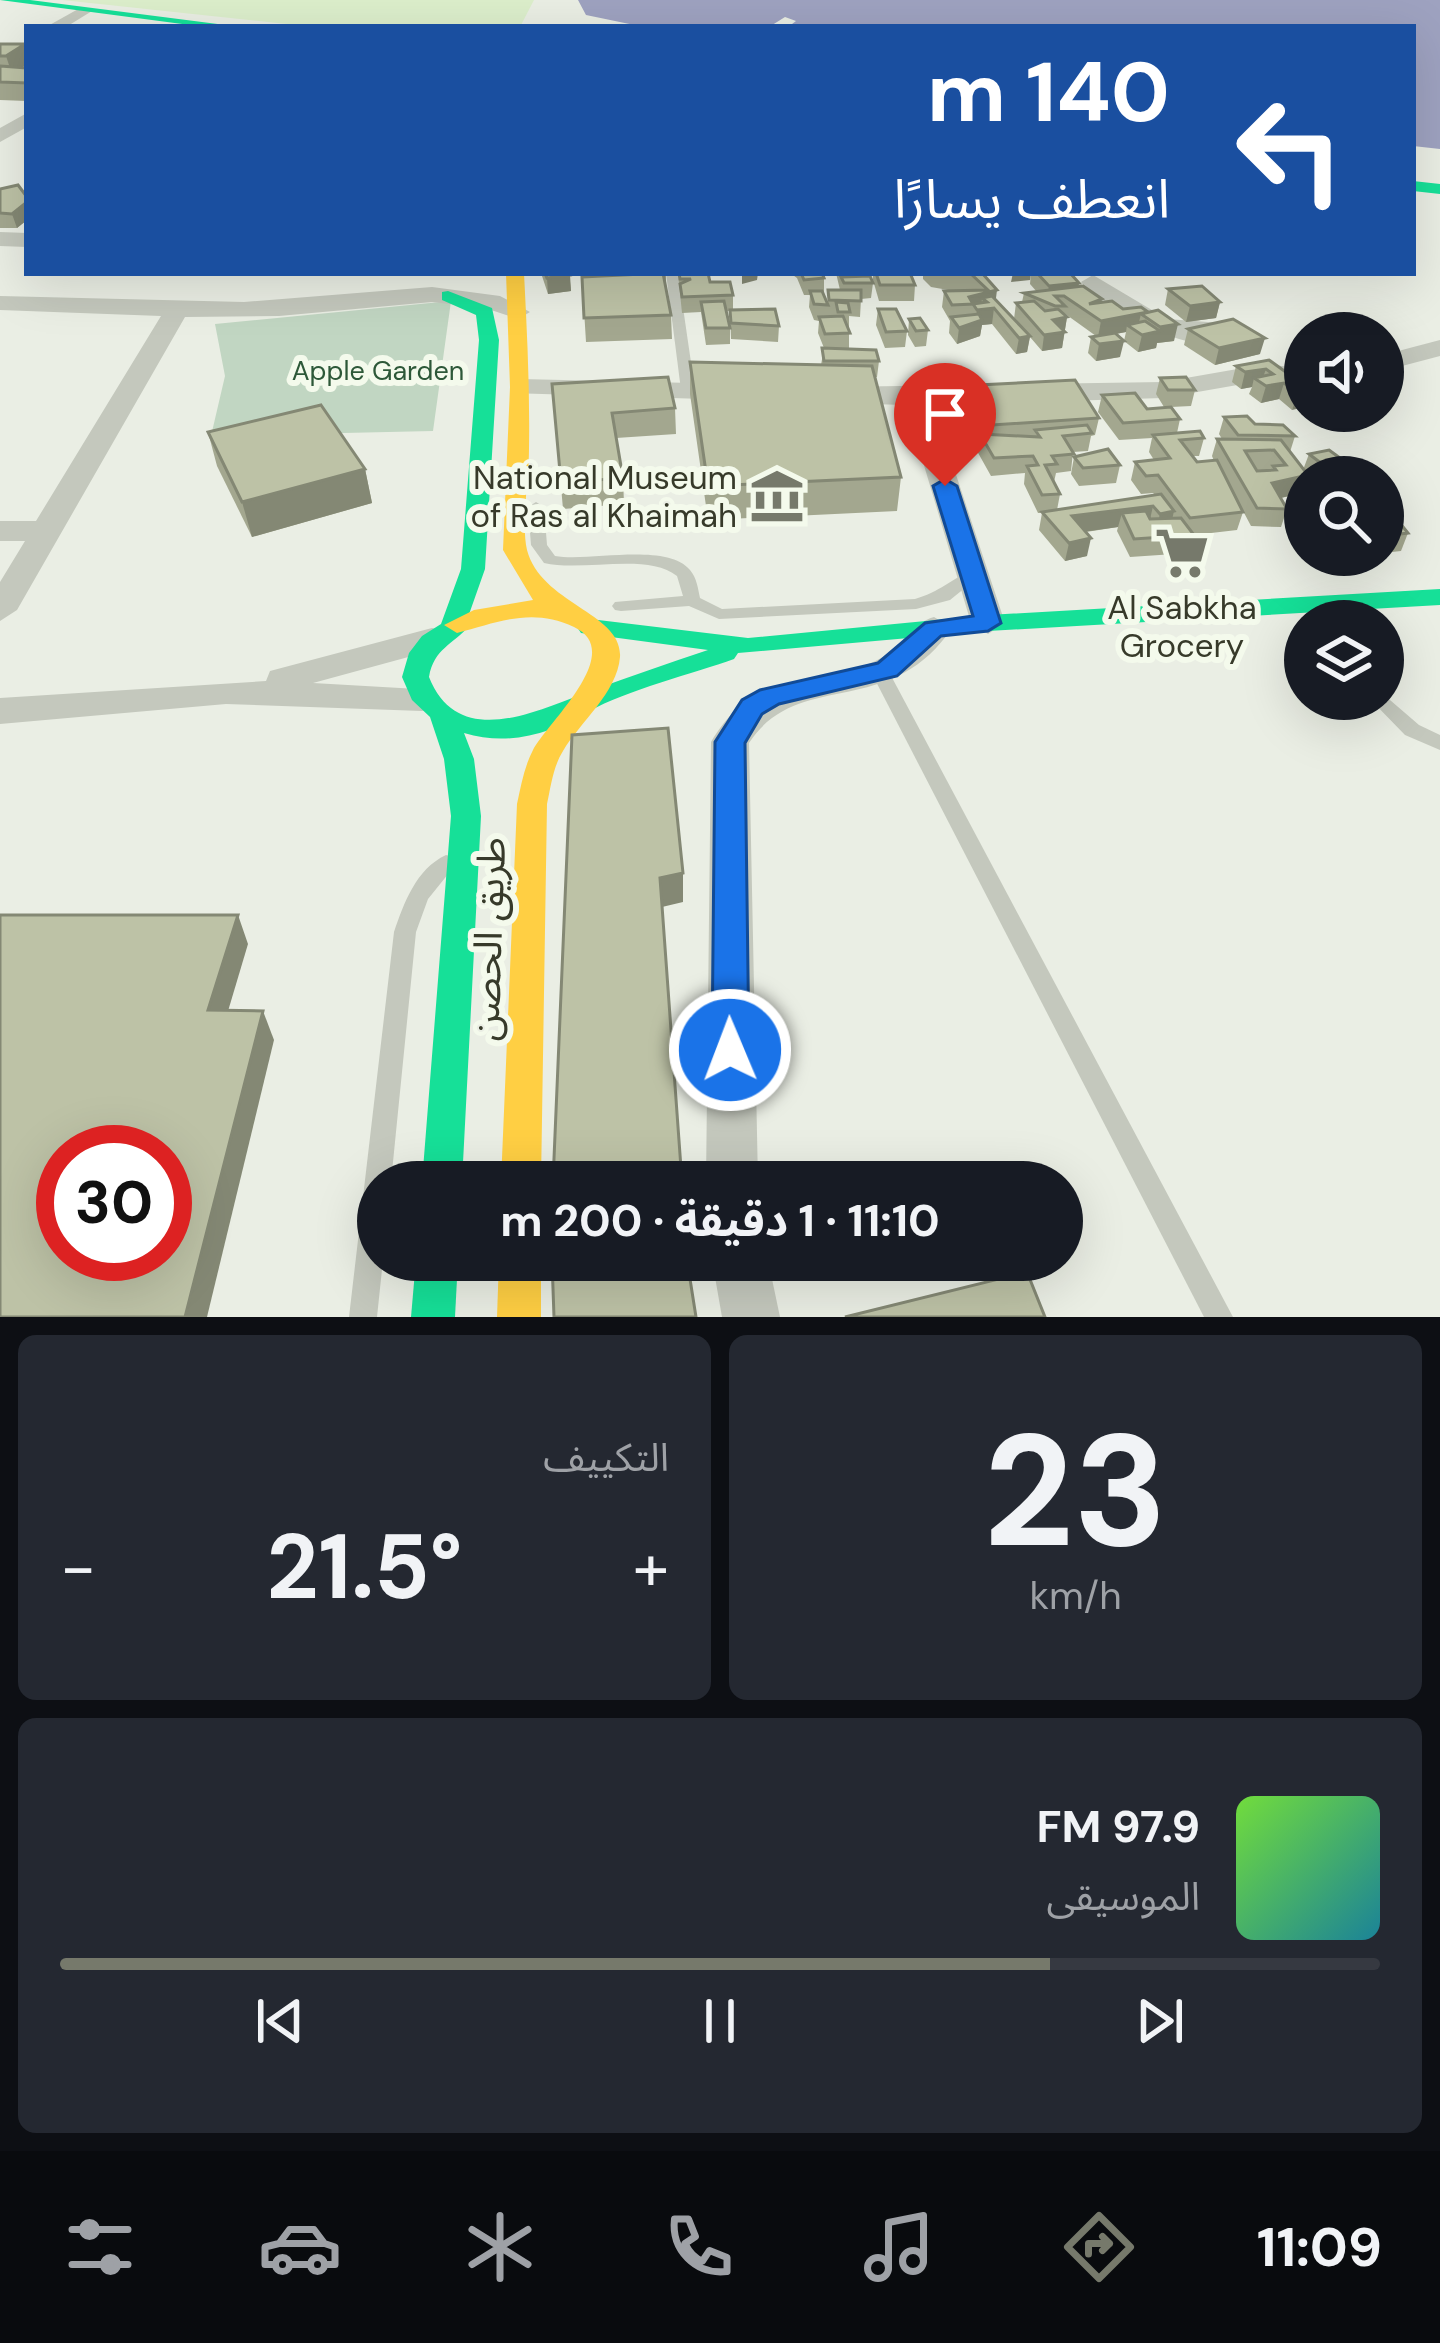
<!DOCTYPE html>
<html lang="ar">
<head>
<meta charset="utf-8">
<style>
	:root { --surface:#171b24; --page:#242831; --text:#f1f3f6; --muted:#9ea1a6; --line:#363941; --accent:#76796b }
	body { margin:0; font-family:"DM Sans","Noto Sans Arabic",sans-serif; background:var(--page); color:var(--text); direction:rtl; height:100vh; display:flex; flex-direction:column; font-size:45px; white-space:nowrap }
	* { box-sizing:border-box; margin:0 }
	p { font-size:39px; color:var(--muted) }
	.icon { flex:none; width:66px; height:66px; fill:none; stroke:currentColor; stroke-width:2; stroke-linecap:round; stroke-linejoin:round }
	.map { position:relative; height:1317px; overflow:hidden; direction:ltr }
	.details { display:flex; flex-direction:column; gap:18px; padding:18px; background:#0d0f14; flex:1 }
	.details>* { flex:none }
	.top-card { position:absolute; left:24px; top:24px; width:1392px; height:252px; border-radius:0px; box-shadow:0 12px 48px #0002; direction:rtl; background:#1a4fa0; color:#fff; overflow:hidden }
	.buttons { position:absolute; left:1284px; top:312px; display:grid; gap:24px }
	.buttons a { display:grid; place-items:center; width:120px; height:120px; border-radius:50%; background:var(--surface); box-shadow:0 12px 48px #0002; font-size:60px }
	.speed { position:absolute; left:36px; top:1125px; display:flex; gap:24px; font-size:60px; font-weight:700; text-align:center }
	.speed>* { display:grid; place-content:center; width:156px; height:156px; border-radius:50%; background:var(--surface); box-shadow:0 12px 48px #0002; line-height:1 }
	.speed .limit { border:18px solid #d22; background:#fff; color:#111 }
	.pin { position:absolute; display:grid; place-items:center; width:102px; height:102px; color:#fff; margin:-123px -51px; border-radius:50% 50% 50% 0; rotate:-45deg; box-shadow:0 0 12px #0007 }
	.pin .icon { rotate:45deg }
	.me { position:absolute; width:132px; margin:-66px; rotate:359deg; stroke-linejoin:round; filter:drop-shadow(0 0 9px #0008) }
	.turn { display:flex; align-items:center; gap:42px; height:252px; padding:0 48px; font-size:54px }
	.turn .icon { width:156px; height:156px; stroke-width:2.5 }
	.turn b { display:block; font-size:84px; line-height:102px }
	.big { font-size:90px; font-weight:700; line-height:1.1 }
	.details .widget { flex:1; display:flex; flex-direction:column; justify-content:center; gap:18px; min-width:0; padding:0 42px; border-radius:18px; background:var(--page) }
	.details .dial { align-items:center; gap:0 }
	.dial b { font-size:156px; line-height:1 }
	.song { display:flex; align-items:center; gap:36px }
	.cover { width:144px; height:144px; border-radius:18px; background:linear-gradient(135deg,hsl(100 70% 55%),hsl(190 70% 35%)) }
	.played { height:12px; border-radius:6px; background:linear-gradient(90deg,var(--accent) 75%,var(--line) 75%) }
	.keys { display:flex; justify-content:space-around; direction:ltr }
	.heat { display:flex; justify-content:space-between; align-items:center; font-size:66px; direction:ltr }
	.details .tiles { flex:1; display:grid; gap:18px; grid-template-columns:1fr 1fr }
	.widget:last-child { grid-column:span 2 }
	.trip { position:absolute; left:357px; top:1161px; width:726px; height:120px; border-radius:60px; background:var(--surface); box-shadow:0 12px 48px #0002; font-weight:700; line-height:120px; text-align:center; direction:rtl }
	.dock { display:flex; height:192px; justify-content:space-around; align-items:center; background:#090b0e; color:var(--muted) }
	.dock .icon { width:84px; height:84px }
	.dock .active { color:var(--accent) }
	.dock b { font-size:54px; color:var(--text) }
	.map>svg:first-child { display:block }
	.green { fill:#c1d6c2 }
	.sand { fill:#dceecb }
	.water { fill:#9ea2c0 }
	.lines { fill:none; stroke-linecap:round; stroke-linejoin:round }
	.lane { fill:#c4c8bd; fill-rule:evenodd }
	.street { fill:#c4c8bd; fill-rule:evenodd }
	.fast { fill:#16e098; fill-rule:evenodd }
	.slow { fill:#ffcf43; fill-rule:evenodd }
	.wall { fill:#a3a78f }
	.shaded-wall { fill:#848874 }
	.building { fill:#bdc2a6; stroke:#848874; stroke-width:3; fill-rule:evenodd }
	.route { fill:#1a73e8; stroke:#114b97; stroke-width:3 }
	.labels { text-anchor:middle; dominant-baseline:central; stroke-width:12; stroke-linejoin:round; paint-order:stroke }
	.far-park-label { font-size:27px; fill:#2d5838; stroke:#f4faec }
	.poi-label { font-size:33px; fill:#373a2a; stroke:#f4faec; text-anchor:end }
	.near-street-label { font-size:39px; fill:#373a2a; stroke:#f4faec }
</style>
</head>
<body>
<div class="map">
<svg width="1440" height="1317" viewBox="0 0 1440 1317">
	<rect width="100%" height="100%" fill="#eaeee4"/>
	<path class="green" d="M451,301L433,431L211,436L225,376L215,324Z"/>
	<path class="sand" d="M62,0H534L520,27H315Z"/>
	<path class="water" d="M578,0H1440V149L1413,146V27H788L796,21L785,17L769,27H644L586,15Z"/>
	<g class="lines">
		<g class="lane">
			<path d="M666,273H678L695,390L688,394L681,390Z"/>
			<path d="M536,502L544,507L547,545L555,556C590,562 666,542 690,570C697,578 698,589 700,598L722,609L915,599C940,592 951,579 973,570L981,575L950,600L916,609L719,619L689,606L621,611L615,610L612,606L615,602L683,596L677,576C648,552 583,572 544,563L531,545L528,507Z"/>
			<path d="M880,666L889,672L1233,1317H1204L871,672Z"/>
			<path d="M1383,694L1419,725L1440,735V750L1405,735L1370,699H1383Z"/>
			<path d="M446,855L454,857L457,863L428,899L416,932L391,1182H378V1260H383L377,1317H349L394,932C404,903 416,869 446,855Z"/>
		</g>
		<g class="street">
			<path d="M80,8L92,11L66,27H46Z"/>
			<path d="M27,113V127L0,142V128Z"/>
			<path d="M0,232L27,233V247L0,246Z"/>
			<path d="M1093,275L1167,319L1235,324L1248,332C1207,370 1119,313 1085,287L1081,282Z"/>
			<path d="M432,287L500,296L530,312L518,319L485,308L432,302L279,316L185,317L17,610L0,621V582L25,541H0V521H36L161,316L0,310V296L244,302Z"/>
			<path d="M1440,340V356L1383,371V355Z"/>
			<path d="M1266,364L1305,369V385L1266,380L1163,398L933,405L1005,623L988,634L971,623L906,405L833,403L819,395L833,387L1163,382Z"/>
			<path d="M520,379L736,384L750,392L736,400L510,393V381Z"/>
			<path d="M934,617L952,628C889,721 798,668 749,743L758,1182H706L711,742C760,660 814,695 883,657C903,646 912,623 934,617Z"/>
			<path d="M432,628L445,631L450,639L445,647L313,683L435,690L441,699L435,708L422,711L226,704L0,724V698L266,681L270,671Z"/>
			<path d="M712,1260H768L780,1317H722Z"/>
		</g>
		<g class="fast">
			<path d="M0,0H30L241,27H205Z"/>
			<path d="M1413,181L1440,184V194L1413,191Z"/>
			<path d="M448,291L492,308L499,340L485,569L467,620L470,625C453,645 434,648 429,677C459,754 545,707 593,690C631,676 669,663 708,650L581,633L577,627L590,619L748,638L988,615L1440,589V605L988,631L738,653L734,659C695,673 624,691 590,711C551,733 510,747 464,733L474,759L481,816L462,1182H422L451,816L444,759L430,717L412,700L402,677L409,653L422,636L441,624L461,569L479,340L476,315L442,300V292Z"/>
			<path d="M416,1260H458L455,1317H411Z"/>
		</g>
		<g class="slow">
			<path d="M506,273H524C527,332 530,390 529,449C529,476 521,525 527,550C541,604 623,613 620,657C617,693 580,722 563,751C553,767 551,786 547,804L541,1182H501L517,804C521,786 524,767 533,750C548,722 627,652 574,627C532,607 499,622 457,633L444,625L474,610L533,600L503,550L510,387Z"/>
			<path d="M499,1260H541V1317H497Z"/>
		</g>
	</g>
	<g class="wall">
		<path d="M0,44H25L27,64L22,67L27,68V101L0,100Z"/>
		<path d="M0,189L27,197V220L17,228H0Z"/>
		<path d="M541,273H569L571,291L548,294Z"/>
		<path d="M607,273H666V289L671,315L672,339L586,342L582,277L608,276Z"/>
		<path d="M678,273L710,282L733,295V309L779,326L778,342L731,339L730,311H726L730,328V344L706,345L701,312L682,313Z"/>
		<path d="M790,273H827L822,274L824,278V294L828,305V290H840L836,273H856V277L873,283L871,298L861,299L860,317L849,316V349L879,361L877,377H875L901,477L897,511L708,520L690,394V362L821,365L824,348L818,333L819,321L814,320L809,307L810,295H804L797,278Z"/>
		<path d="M873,273H910L915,285L914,301H879L873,280Z"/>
		<path d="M923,273H960L962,276V273H982L996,300L1014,319L1016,303L1022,302L1024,293L1037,292L1030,284L1031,273H1070L1079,283L1078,287L1102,299L1101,302L1123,309L1141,307L1174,341L1157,343L1156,348L1138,352L1124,341L1126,332L1116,334L1120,357L1096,361L1088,353L1091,337L1096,336L1064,313L1067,317L1062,348L1042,351L1030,337L1027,352L1016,354L992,324L982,325L980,336L957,344L949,333L950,321L942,307L944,291H954L931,287L923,279Z"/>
		<path d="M1168,289L1220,302L1216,318L1186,322L1165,305Z"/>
		<path d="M878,309L907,331L905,347L885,348L876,325Z"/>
		<path d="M909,319L928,330L926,346L915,347L908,335Z"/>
		<path d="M1188,329L1260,354L1215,365L1184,345Z"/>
		<path d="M1269,360L1305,386L1292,410L1279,399L1261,403L1249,394L1252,387L1241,389L1232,382L1236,366Z"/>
		<path d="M1160,378L1195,390L1191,406L1171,407L1180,419L1177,433L1204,438L1199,456H1193L1197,462L1214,461L1212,456L1217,439H1222L1219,434L1224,417L1295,436L1290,452L1303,470L1309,454L1366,477H1310L1307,474L1302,493L1281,498L1287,509L1281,527L1251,526L1242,509L1243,512L1237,530L1194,535L1189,553L1130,557L1117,531L1118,527L1086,532L1087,556L1065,561L1039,530L1042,513H1038L1024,484L1025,473L991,476L977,451L979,443H975L957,403L959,386L1099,418L1095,435L1091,436L1088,451L1073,452L1071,471L1056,473L1054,482L1060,494L1057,510L1155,495L1153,493L1141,494L1131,480L1135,462L1154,460L1149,452L1152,438L1119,440L1098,412L1102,395L1147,409L1164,407L1156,394Z"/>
		<path d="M552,384L675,408L676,434L616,438L623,478L624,504L563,509Z"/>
		<path d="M208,432L365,469L372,503L252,537L217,466Z"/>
		<path d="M1074,457L1120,465L1116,483L1079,486L1071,474Z"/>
		<path d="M1383,502L1408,533L1401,551L1383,553Z"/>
		<path d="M1328,555H1369L1332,559Z"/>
	</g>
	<g class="shaded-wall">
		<path d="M25,44L27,64L12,74L6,56Z"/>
		<path d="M27,202V220L17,228L12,214Z"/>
		<path d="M742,273H758L757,280L742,284Z"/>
		<path d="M1013,273H1031L1030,280L1011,282Z"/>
		<path d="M570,275L571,291L548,294L547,278Z"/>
		<path d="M1079,283L1076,298L1055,296L1046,302L1049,286Z"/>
		<path d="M997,290L995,306L982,298L981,309L994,308L992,324L982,325L980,336L957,344L959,328L975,322L977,310L969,297Z"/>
		<path d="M1220,302L1216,318L1186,322L1190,306Z"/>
		<path d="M1141,314L1137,330L1127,325L1126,332L1098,337L1101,321Z"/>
		<path d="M1067,317L1062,348L1042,351L1044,335L1053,320Z"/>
		<path d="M1178,324L1174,341L1157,343L1156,348L1138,352L1142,335L1159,331L1160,327Z"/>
		<path d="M1030,336L1027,352L1016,354L1019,338Z"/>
		<path d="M1265,338L1260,354L1215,365L1219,348Z"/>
		<path d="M1124,341L1120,357L1096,361L1099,344Z"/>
		<path d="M1266,369L1261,383L1254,378L1252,387L1241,389L1245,372Z"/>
		<path d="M1284,383L1279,399L1261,403L1266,386Z"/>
		<path d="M1305,391V407L1292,410L1298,393Z"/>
		<path d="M365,469L372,503L252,537L242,502Z"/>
		<path d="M1308,475L1305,477L1302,493L1267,501L1272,483Z"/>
		<path d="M1153,506L1149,524L1122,513L1118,527L1068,534L1072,516Z"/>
		<path d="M1174,511L1170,529L1155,532L1160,514Z"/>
		<path d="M1091,538L1087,556L1065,561L1069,543Z"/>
		<path d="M683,873V902L662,907L660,878Z"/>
		<path d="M238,915L248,944L220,1038L208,1010Z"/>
		<path d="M263,1011L274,1040L207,1317H185Z"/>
	</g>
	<g class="building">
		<path d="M0,44H25L6,56H0Z"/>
		<path d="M0,66L27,68V83L0,82Z"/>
		<path d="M18,185L27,197V202L12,214L0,213V189Z"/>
		<path d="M545,273H569L570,275L547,278Z"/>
		<path d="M663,273L671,315L584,318L582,277Z"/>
		<path d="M679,273H708L710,282H730L733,295L682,297L680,284L691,279H680Z"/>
		<path d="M801,273H822L824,278L804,280Z"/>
		<path d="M876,273H910L915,285H880Z"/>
		<path d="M970,273H982L997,290L969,297L973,304L952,305L944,291L988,290Z"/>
		<path d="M1037,273H1070L1079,283L1049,286Z"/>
		<path d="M870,276L873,283H844L841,277Z"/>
		<path d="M1083,286L1102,299L1089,304L1112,301L1123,309L1141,307L1148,312L1101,321L1064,296H1055L1065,306H1055L1024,293Z"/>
		<path d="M1202,286L1220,302L1190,306L1168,289Z"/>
		<path d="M828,290H861V301L829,300Z"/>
		<path d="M810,291H822L828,305L814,304Z"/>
		<path d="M992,296L1030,336L1019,338L994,308L977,310L973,304L987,302L982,298Z"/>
		<path d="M724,301L730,328H706L701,302Z"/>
		<path d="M1034,301L1045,311L1058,309L1067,317L1053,320L1065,332L1044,335L1016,303Z"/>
		<path d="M836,302L848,303L850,312H838Z"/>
		<path d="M775,309L779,326L731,323L730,310Z"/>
		<path d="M878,309H896L907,331L886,332Z"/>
		<path d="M1158,310L1178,324L1160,327L1141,314Z"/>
		<path d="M979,314L982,320L959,328L951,317Z"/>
		<path d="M843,316L850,333L825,334L819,317Z"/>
		<path d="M920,318L928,330L916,331L909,319Z"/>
		<path d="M1233,319L1265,338L1219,348L1188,329Z"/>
		<path d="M1145,321L1160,331L1142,335L1127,325Z"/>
		<path d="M1115,333L1124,341L1099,344L1091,337Z"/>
		<path d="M822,348L876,350L879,361H824Z"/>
		<path d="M1269,360L1305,386V391L1298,393L1284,383L1266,386L1254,378L1273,374L1266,369L1245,372L1236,366Z"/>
		<path d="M690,362L872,366L901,477L708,486Z"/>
		<path d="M668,377L675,408L612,413L623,478L561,483L552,384Z"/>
		<path d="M1186,377L1195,390H1168L1160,378Z"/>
		<path d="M1075,380L1099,418L977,426L959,386Z"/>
		<path d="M1135,393L1147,409L1171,407L1180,419L1123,423L1102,395Z"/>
		<path d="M321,405L365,469L242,502L208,432Z"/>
		<path d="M1247,416L1255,424L1283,425L1295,436L1238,435L1224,417Z"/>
		<path d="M1087,425L1092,433L1063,436L1074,454L1052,456L1057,464L1045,465L1060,494L1042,495L1027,466L1038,465L1033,456L994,458L980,434L1040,437L1035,430Z"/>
		<path d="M1200,431L1204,438L1180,440L1197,462L1217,460L1243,512L1190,518L1158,475L1146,476L1135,462L1170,458L1153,435Z"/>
		<path d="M1217,439L1281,440L1308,475L1272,483L1287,509L1257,508ZM1274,450L1286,465L1273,466L1276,470L1257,471L1245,451Z"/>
		<path d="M1108,449L1120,465L1083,468L1074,457Z"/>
		<path d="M1329,450L1366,477H1339L1309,454Z"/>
		<path d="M1161,494L1174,511L1160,514L1153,506L1072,516L1091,538L1069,543L1042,512Z"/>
		<path d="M1383,502L1408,533L1383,536Z"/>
		<path d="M1146,511L1150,519L1181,518L1194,535L1134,539L1122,513Z"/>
		<path d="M668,728L683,873L660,878L682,1182H553L572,735Z"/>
		<path d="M0,915H238L208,1010L263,1011L185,1317H0ZM63,1152H165V1254H63Z"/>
		<path d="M552,1260H687L696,1317H554Z"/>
		<path d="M1027,1272L1045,1317H845Z"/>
	</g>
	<path class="route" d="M945,479L957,486L1001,623L988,631L941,636L897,676L779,704L762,714L745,743L749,1050L744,1061L730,1066L717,1061L712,1050L715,742L742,700L760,690L878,663L925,623L973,616L933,486Z"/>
	<defs>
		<symbol id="museum-bare" viewBox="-9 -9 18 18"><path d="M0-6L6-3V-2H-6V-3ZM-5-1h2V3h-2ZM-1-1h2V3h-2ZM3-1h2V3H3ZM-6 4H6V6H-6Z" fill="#76796b" stroke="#f4faec" stroke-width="2.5" paint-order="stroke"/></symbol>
		<symbol id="supermarket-bare" viewBox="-9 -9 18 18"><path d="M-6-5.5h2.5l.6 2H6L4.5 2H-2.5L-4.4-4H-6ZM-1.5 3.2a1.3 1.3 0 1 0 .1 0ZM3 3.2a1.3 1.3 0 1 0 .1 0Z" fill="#76796b" stroke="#f4faec" stroke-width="2.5" paint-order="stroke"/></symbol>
	</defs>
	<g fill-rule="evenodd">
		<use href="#museum-bare" x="739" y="458" width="76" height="76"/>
		<use href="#supermarket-bare" x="1144" y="515" width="76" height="76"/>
	</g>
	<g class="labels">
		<g class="far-park-label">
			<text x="378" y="370">Apple Garden</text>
		</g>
		<g class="poi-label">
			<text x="737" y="477">National Museum<tspan x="737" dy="38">of Ras al Khaimah</tspan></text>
			<text x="1182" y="607" text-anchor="middle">Al Sabkha<tspan x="1182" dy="38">Grocery</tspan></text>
		</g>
		<g class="near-street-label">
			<text transform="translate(488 939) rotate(-88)">طريق الحصن</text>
		</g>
	</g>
</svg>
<div class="buttons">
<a><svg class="icon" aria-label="sound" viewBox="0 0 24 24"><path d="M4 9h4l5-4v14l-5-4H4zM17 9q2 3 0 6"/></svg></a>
<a><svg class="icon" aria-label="search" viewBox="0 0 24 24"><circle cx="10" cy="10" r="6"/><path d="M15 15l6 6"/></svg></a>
<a><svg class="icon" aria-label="layers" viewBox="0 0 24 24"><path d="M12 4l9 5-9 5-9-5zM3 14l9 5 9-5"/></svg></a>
</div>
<div class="speed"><div class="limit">30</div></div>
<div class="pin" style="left:945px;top:486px;background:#d93025"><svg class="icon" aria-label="arrive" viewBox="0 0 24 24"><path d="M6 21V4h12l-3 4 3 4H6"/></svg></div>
<svg class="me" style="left:730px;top:1050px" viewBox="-20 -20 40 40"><circle r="17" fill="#1a73e8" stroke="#fff" stroke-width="3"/><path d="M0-11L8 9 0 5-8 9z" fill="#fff"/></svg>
<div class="trip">11:10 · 1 دقيقة · 200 m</div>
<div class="top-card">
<div class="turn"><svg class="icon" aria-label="left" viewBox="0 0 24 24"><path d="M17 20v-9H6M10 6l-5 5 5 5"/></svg><div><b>140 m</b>انعطف يسارًا</div></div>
</div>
</div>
<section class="details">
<div class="tiles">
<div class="widget dial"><b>23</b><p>km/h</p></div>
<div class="widget"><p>التكييف</p>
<div class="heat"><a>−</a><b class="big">21.5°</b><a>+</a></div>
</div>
<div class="widget">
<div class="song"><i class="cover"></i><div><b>97.9 FM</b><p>الموسيقى</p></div></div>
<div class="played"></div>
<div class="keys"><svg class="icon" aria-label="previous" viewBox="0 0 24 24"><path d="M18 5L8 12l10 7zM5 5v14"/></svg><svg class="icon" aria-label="pause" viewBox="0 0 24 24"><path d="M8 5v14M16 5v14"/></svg><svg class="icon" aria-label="next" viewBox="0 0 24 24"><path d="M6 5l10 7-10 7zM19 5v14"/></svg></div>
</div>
</div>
</section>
<nav class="dock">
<b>11:09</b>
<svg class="icon active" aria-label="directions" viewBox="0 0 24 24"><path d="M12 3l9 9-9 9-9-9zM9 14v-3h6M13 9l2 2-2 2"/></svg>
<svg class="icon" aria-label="music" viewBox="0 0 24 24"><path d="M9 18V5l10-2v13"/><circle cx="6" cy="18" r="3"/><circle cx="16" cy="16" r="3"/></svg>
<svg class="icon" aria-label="phone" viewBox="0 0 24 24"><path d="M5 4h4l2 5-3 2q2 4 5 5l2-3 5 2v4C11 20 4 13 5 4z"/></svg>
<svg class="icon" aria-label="climate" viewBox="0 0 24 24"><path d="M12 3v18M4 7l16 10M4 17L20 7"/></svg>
<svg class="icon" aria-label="car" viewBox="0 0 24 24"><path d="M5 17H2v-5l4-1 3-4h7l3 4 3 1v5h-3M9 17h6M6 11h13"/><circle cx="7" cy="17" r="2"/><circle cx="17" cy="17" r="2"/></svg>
<svg class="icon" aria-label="filters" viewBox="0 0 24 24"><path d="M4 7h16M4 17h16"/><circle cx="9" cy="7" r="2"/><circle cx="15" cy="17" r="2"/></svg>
</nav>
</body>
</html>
